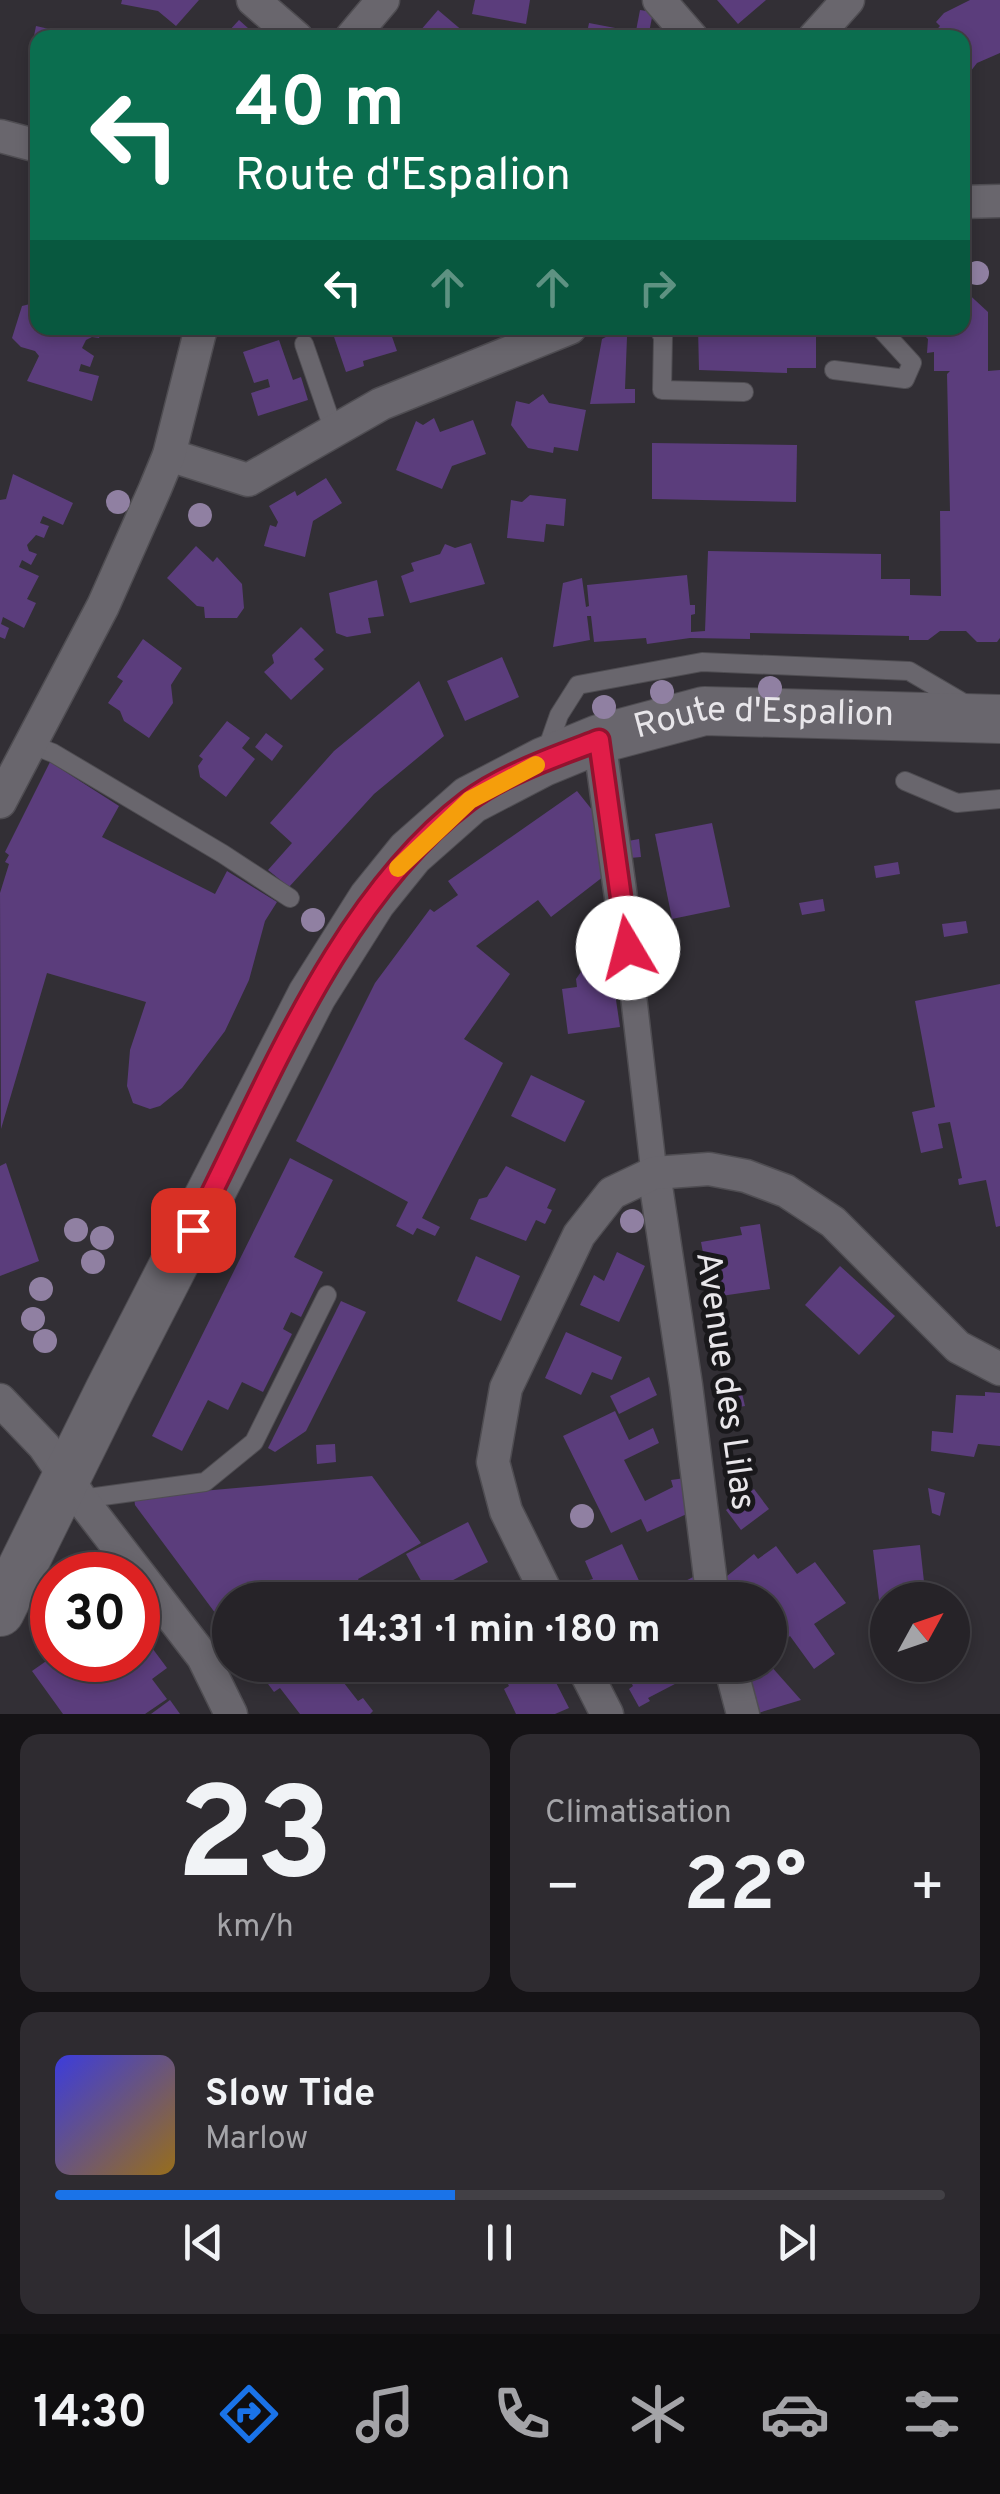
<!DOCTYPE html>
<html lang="fr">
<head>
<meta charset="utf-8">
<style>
	:root { --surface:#262328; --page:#2e2b30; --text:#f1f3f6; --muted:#a4a4a8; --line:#424045; --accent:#1a73e8 }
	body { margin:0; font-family:Overpass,sans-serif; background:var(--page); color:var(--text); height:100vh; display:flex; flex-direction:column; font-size:38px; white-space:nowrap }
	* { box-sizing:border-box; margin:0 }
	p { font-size:32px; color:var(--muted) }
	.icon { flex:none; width:55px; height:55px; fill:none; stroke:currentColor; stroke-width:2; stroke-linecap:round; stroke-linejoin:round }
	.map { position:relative; height:1714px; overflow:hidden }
	.sheet { display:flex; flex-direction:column; gap:20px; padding:20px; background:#151316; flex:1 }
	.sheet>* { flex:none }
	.banner { position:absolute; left:30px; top:30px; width:940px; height:305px; border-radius:20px; box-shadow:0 5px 15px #0003,0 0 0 2px var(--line); background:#0b6e4f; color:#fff; overflow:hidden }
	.needle { width:65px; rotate:50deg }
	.buttons { position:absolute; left:870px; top:1582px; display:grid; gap:20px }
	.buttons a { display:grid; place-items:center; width:100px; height:100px; border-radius:50%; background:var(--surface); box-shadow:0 5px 15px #0003,0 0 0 2px var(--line); font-size:50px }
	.speed { position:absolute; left:30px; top:1552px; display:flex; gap:20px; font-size:50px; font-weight:700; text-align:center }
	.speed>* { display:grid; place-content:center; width:130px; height:130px; border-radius:50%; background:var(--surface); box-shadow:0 5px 15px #0003,0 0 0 2px var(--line); line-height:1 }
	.speed .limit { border:15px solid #d22; background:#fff; color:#111 }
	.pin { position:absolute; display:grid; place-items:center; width:85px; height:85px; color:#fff; margin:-42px; border-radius:20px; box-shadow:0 5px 15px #0006 }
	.me { position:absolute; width:110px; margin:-55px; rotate:352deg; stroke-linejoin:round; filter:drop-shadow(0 0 8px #0008) }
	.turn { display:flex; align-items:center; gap:35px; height:210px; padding:0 40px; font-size:45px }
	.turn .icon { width:130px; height:130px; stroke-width:2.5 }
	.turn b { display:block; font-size:70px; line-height:85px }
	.lanes { display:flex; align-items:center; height:95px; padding:0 40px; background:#0003; justify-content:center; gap:50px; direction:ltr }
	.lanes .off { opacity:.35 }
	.big { font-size:75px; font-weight:700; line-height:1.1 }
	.sheet .widget { flex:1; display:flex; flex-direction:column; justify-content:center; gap:15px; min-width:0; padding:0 35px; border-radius:20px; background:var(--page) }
	.sheet .dial { align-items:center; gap:0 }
	.dial b { font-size:130px; line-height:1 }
	.song { display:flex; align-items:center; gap:30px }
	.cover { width:120px; height:120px; border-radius:15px; background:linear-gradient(135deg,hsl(240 70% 55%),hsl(40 70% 35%)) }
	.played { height:10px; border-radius:5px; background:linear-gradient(90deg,var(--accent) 45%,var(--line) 45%) }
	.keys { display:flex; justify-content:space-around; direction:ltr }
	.heat { display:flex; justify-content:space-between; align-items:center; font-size:55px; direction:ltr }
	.sheet .tiles { flex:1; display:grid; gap:20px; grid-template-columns:1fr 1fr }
	.widget:last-child { grid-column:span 2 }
	.trip { position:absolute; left:212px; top:1582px; width:575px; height:100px; border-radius:50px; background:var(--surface); box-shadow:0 5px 15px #0003,0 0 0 2px var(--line); font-weight:700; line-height:100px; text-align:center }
	.dock { display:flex; height:160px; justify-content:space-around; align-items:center; background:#0f0e10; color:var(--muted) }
	.dock .icon { width:70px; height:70px }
	.dock .current { color:var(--accent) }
	.dock b { font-size:45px; color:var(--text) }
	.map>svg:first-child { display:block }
	.building { fill:#5b3d7c }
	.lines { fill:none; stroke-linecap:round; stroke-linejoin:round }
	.service-casing { stroke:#4f4d52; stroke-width:20 }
	.pedestrian-casing { stroke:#4f4d52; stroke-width:28 }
	.minor-casing { stroke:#4f4d52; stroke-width:35 }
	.secondary-casing { stroke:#4f4d52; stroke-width:50 }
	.service { stroke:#69666d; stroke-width:18 }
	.pedestrian { stroke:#69666d; stroke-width:25 }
	.minor { stroke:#69666d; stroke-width:32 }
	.secondary { stroke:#69666d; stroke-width:48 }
	.tree { fill:#9080a2 }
	.route-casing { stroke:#92132f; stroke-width:25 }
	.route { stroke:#e11d48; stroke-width:18 }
	.slow { stroke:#f59e0b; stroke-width:18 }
	.labels { text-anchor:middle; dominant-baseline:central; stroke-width:10; stroke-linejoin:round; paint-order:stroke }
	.street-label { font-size:35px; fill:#e8e6ea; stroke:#19181b }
</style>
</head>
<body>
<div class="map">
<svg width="1000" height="1714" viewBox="0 0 1000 1714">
	<rect width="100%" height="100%" fill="#322f35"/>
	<g class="building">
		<path d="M122,0H199L176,26L158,11L121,4Z"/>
		<path d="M475,0H530L526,24L472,14Z"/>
		<path d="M717,0H766L738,24Z"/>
		<path d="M970,0H1000V53L977,63L967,76L962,72V38H929L940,26L936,22L944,13Z"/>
		<path d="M438,10L471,38H414Z"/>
		<path d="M640,10L653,12L649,33L636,31Z"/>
		<path d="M239,20L259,38H235L228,32Z"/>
		<path d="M589,23L631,31L630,38H586Z"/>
		<path d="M36,26L80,36V38H38V52L31,51Z"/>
		<path d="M962,288L988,312V371L1000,370V638L997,642H977L966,631H940L928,640H909V636L750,633V639L690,638L647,644L646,638L594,642L591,616H587L590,640L553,647L563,583L582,578L586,607L589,606L587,585L687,575L690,605H695V614L691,615V632L705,631L708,551L881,554V579H910V595L941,596L940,511H950L947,374L950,371H934V352L927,353L928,339L917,328H962Z"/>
		<path d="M34,303L38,304V328H102L99,338L92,337L86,340L82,348L94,356L90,367L81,364L79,371L99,376L92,401L27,381L39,356L35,351L21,347L12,338L22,306Z"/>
		<path d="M331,328H389L397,351L363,361L364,366L346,372Z"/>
		<path d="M623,328L627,337L625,389H635V403L590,404L602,339Z"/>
		<path d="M698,328H816V368H787V373L699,370Z"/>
		<path d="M279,340L293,380L301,377L308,400L258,416L251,393L270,387L268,379L254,383L243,352Z"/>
		<path d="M543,394L549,403L586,410L578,451L554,447L553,453L528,448L511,425L516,401L529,404Z"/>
		<path d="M434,418L440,432L473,420L486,454L452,466L442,489L396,470L416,421L423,425Z"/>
		<path d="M652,443L797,445L796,502L652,499Z"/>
		<path d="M13,474L73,503L63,525L43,516L40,523L49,526L44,538L36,535L27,545L29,551L37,554L31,565L22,560L19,567L39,576L27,599L36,603L24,628L3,617L1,624L9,628L5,639L0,637V500L6,499Z"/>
		<path d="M326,478L342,503L313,521L305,557L264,546L270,525L276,527L278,522L269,506L295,491L297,496Z"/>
		<path d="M530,495L566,499L564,526L546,524L544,542L507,538L511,500L522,502Z"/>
		<path d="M471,543L485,584L410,603L401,576L414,571L411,563L440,554L445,544L455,548Z"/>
		<path d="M196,546L213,562L217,557L242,584L244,608L237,618H205L204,607L197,606L167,578Z"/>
		<path d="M377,580L384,616L368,618L371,633L347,637L336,633L329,593Z"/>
		<path d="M301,627L324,650L314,659L324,669L291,700L264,672L274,663L272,655Z"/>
		<path d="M143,639L182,668L171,685L173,703L149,738L124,721L120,711L108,703L123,681L117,677Z"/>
		<path d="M502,657L519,697L465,721L447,681Z"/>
		<path d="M419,681L444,736L374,794L289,887L268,870L292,843L270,823L334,751Z"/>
		<path d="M227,721L250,738L242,748L255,759L226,797L200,777L198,766L203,759L199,756Z"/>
		<path d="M266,733L283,746L272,761L255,747Z"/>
		<path d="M50,762L119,806L102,837L215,894L227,871L277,902L265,921L249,980L225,1031L182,1088L160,1106L150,1109L133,1103L127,1086L130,1050L146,1002L47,973L1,1129L0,893L9,864L5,862L9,855L5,852Z"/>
		<path d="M577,791L597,816L608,873L551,917L538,900L476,946L510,974L464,1039L503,1063L422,1218L440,1227L435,1236L417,1228L413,1235L396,1226L408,1202L296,1141L375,983L430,909L434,912L458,895L448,881Z"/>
		<path d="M712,823L730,907L672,919L655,834Z"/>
		<path d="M639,839L641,857L630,858L628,841Z"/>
		<path d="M898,862L900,874L876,878L874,866Z"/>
		<path d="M823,899L825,911L802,915L799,903Z"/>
		<path d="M966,921L968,933L944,937L942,924Z"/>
		<path d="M611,966L620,1027L568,1034L562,989L577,987L576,979L583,969Z"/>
		<path d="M1000,984V1226L996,1227L986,1180L959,1185L958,1179L962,1178L950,1122L938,1124L943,1148L921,1153L912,1112L935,1107L915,1001Z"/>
		<path d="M531,1075L585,1101L565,1142L511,1116Z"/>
		<path d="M290,1158L333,1180L294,1257L323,1272L301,1317L291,1312L283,1329L292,1334L263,1392L242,1382L228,1410L208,1400L182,1451L152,1436Z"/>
		<path d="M6,1163L39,1261L0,1276V1166Z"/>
		<path d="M506,1166L556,1189L547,1208L552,1210L545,1224L536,1220L526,1241L470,1219L479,1199L487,1197Z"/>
		<path d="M760,1224L770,1289L721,1296L717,1267L706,1269L701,1242L742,1235L740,1227Z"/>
		<path d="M617,1252L645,1266L619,1322L580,1305L594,1275L604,1281Z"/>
		<path d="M476,1256L520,1276L501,1321L457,1301Z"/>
		<path d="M840,1266L895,1316L859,1355L805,1305Z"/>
		<path d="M341,1301L366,1312L306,1431L275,1452L268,1448Z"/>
		<path d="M566,1332L622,1357L612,1380L592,1372L581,1395L545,1378Z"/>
		<path d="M649,1377L657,1395L619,1414L610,1396Z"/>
		<path d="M741,1389L745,1406L727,1409L723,1392Z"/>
		<path d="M985,1392L1000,1393V1446L978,1444L974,1457L931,1451L932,1431L953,1433L956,1395L985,1396Z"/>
		<path d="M615,1411L629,1440L653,1428L659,1443L624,1460L645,1501L673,1487L671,1480L685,1478L689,1513L647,1532L641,1519L611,1533L563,1436Z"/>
		<path d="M335,1444L336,1462L317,1464L316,1445Z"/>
		<path d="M372,1476L421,1543L358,1579L360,1583L337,1600H230V1633L135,1505L134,1497Z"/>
		<path d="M928,1488L945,1493L940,1516L932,1513Z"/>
		<path d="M754,1489L769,1509L741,1530L726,1510Z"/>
		<path d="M468,1522L488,1562L428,1593L406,1554Z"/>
		<path d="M622,1544L642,1587L613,1600H602L589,1580L593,1579L585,1561Z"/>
		<path d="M920,1545L926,1600H888L885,1649L873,1550Z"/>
		<path d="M776,1546L797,1574L815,1562L846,1603L814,1624L835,1654L814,1669L790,1636L772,1650L770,1648V1600H735L721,1581L754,1554L758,1559Z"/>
		<path d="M695,1576L702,1600H675L670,1589Z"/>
		<path d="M138,1629L167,1668L152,1679L167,1699L145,1714H63L32,1671L52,1657V1660H138Z"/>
		<path d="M254,1665H330L358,1701L363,1698L373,1711L370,1714H300L280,1688L274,1692Z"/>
		<path d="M499,1665H547L569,1708L555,1714H516L504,1689L509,1686Z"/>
		<path d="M622,1665H692L696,1673L648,1698L650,1701L639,1707L629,1689L633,1686Z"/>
		<path d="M743,1665H770L801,1700L755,1714Z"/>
		<path d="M170,1700L180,1714H151Z"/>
	</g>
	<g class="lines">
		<defs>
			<g id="service">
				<path d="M658,328L663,337L662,390L744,392"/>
				<path d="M304,344L334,431"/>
				<path d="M834,370L905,379L912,363L880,328"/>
				<path d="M30,744L53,753L223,854L290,898"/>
				<path d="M545,755L559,715L578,685L702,662L909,671L967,705"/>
				<path d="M905,781L957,803L1000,799"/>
				<path d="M81,1499L205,1482L254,1442L327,1295"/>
			</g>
			<path id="pedestrian" d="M628,948L654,1173"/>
			<g id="minor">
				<path d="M253,0L297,38"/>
				<path d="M659,0L692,38"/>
				<path d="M351,38L383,0"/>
				<path d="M814,38L848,0"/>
				<path d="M0,136L38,146"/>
				<path d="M962,202L1000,201"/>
				<path d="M169,455L248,480L381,404L570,328"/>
				<path d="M599,739L628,948"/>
				<path d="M0,802L103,606L155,489L169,455L201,328"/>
				<path d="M654,1173L686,1385L713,1600"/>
				<path d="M0,1400L44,1446L81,1499L203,1657L231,1714"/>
				<path d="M550,1600L506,1511L493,1462L506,1388L579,1235L612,1193L654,1173L709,1169L746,1176L786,1191L833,1222L958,1347L1000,1369"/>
				<path d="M582,1665L607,1714"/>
				<path d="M730,1665L743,1714"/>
			</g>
			<g id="secondary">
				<path id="s1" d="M0,1612L109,1391L312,995L372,900L410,853L470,800L543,762L599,739L704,711L1000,719"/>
			</g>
		</defs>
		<use href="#service" class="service-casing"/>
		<use href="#pedestrian" class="pedestrian-casing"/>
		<use href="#minor" class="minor-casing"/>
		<use href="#secondary" class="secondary-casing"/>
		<use href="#service" class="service"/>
		<use href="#pedestrian" class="pedestrian"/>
		<use href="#minor" class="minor"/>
		<use href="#secondary" class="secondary"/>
	</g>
	<g class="tree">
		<circle cx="977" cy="273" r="12"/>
		<circle cx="118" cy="502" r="12"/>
		<circle cx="200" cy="515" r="12"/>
		<circle cx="770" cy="688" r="12"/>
		<circle cx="662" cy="692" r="12"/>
		<circle cx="604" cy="707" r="12"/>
		<circle cx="313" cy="920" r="12"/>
		<circle cx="632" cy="1221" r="12"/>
		<circle cx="76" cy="1230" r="12"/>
		<circle cx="102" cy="1238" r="12"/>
		<circle cx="93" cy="1262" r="12"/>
		<circle cx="41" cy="1289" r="12"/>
		<circle cx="33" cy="1319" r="12"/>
		<circle cx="45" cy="1341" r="12"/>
		<circle cx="582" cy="1516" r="12"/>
	</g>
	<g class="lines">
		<defs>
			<path id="route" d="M193,1230C266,1088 338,899 468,801C504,774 557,756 599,740L628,948"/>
		</defs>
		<use href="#route" class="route-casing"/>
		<use href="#route" class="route"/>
		<path class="slow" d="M398,868L470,800L536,765"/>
	</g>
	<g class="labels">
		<g class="street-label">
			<text stroke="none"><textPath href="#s1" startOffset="1255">Route d'Espalion</textPath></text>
			<text transform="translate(724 1381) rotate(82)">Avenue des Lilas</text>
		</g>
	</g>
</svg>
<div class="buttons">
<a><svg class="needle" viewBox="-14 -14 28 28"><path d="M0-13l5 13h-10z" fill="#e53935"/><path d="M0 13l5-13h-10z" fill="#a4a4a8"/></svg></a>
</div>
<div class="speed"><div class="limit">30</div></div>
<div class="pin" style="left:193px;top:1230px;background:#d93025"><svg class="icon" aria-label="arrive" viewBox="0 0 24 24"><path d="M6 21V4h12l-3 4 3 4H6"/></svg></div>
<svg class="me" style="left:628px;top:948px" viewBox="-20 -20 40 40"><circle r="19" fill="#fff"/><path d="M0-13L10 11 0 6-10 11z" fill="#e11d48"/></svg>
<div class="trip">14:31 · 1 min · 180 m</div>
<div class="banner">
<div class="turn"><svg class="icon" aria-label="left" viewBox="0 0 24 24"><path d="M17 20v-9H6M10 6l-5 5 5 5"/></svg><div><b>40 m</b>Route d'Espalion</div></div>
<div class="lanes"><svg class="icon" aria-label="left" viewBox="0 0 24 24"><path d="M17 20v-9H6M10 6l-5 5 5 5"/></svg><svg class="icon off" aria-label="ahead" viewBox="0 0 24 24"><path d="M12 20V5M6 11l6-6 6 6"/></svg><svg class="icon off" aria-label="ahead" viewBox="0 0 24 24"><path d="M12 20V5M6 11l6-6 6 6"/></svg><svg class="icon off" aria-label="right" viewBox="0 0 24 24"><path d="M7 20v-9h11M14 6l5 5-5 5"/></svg></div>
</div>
</div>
<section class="sheet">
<div class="tiles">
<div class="widget dial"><b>23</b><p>km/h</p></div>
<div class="widget"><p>Climatisation</p>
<div class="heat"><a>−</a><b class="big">22°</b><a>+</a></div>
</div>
<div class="widget">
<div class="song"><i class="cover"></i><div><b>Slow Tide</b><p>Marlow</p></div></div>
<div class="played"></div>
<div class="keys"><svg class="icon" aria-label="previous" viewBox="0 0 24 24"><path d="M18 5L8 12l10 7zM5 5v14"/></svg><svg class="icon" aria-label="pause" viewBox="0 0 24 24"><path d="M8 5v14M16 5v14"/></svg><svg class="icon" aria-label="next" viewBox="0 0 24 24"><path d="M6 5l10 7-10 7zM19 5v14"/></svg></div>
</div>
</div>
</section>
<nav class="dock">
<b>14:30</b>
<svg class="icon current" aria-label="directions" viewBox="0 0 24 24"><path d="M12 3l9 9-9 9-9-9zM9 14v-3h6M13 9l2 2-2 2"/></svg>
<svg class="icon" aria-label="music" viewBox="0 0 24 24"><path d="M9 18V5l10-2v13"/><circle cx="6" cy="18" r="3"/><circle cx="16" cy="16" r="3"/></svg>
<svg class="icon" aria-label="phone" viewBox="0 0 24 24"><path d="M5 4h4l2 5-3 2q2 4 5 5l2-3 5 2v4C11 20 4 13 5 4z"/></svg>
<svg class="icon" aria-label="climate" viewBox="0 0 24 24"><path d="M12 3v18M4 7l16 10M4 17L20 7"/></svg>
<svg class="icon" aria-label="car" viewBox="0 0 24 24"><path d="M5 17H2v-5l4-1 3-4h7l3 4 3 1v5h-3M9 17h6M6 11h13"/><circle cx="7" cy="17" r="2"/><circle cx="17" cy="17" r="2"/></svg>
<svg class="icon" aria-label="filters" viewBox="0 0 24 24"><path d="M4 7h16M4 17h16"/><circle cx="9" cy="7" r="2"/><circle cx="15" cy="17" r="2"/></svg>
</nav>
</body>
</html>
